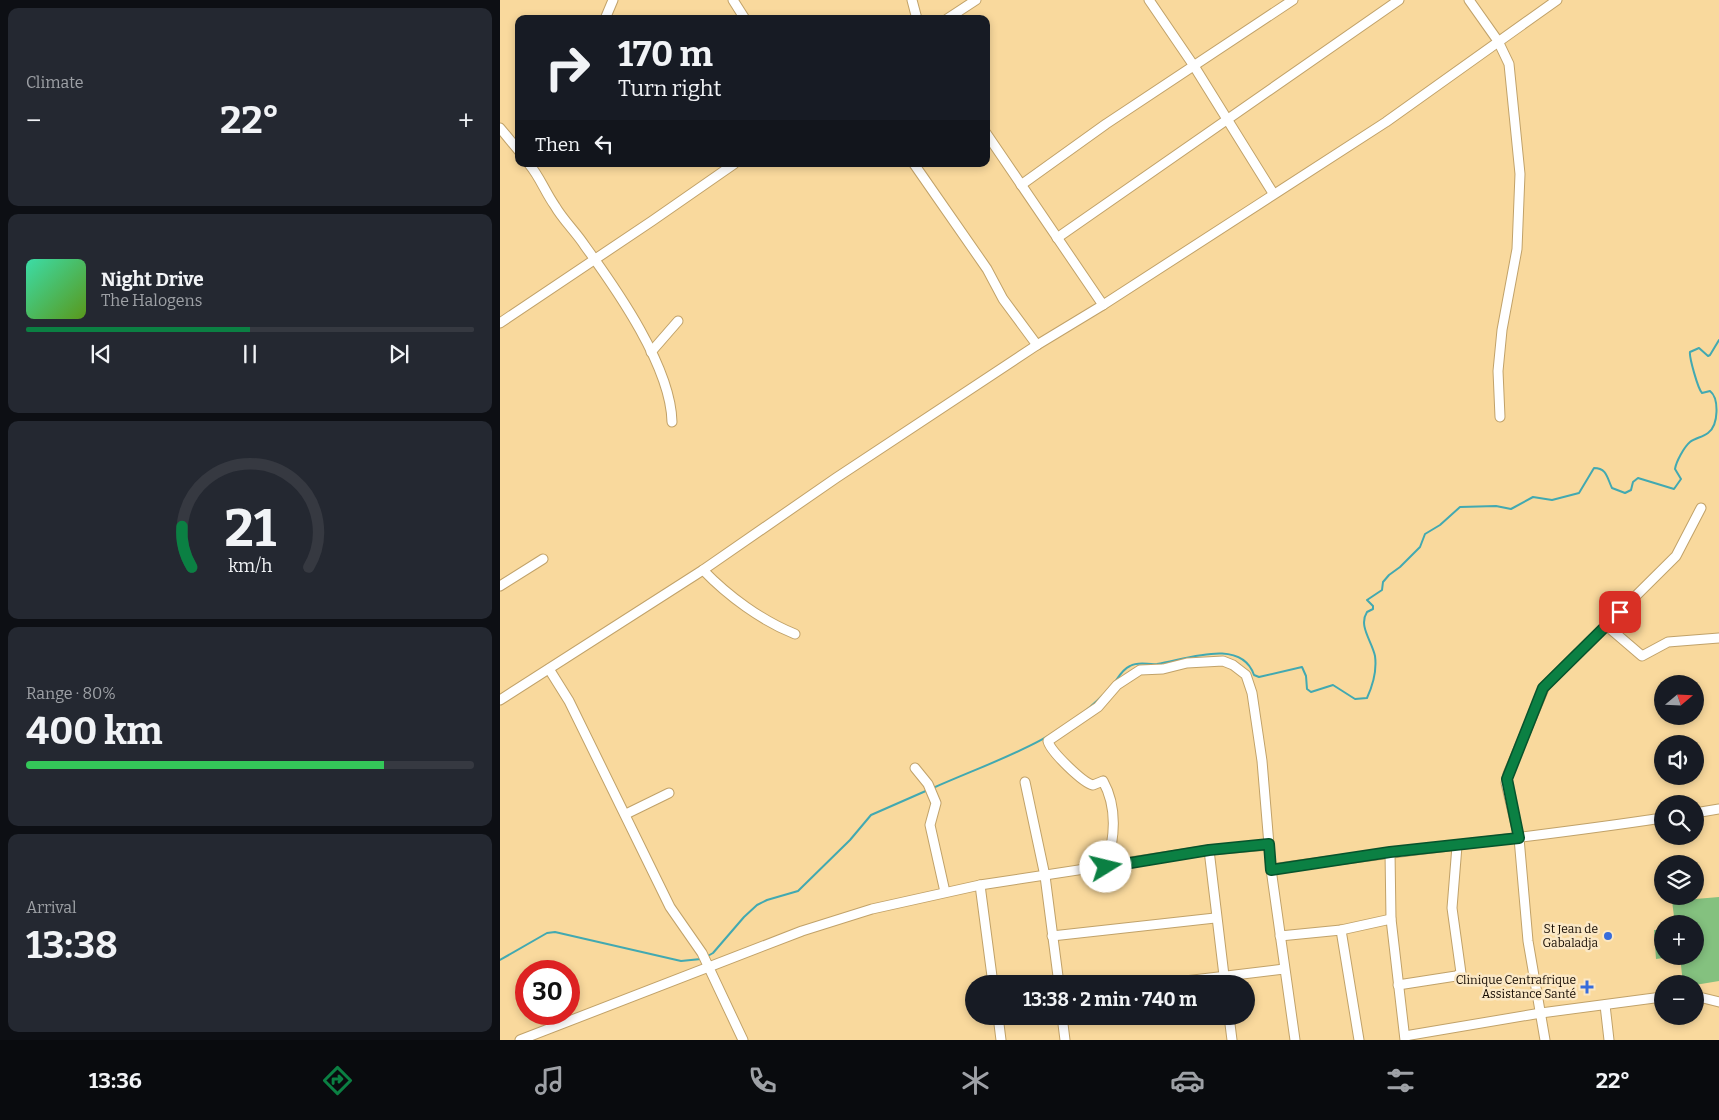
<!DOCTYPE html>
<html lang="en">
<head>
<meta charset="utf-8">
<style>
	:root { --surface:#171b24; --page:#242831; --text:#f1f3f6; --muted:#9ea1a6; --line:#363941; --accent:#0b8043 }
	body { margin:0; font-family:Bitter,serif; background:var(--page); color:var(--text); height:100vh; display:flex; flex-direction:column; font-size:19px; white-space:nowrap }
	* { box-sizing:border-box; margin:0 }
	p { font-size:16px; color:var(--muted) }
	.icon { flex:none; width:28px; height:28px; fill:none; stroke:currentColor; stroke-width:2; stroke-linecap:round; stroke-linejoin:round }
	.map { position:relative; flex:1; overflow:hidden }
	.panel { display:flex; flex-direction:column; gap:8px; padding:8px; background:#0d0f14; width:500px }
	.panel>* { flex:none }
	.banner { position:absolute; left:15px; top:15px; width:475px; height:152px; border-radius:10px; box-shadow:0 2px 8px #0003; background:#171b24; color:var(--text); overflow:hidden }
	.needle { width:32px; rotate:71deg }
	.controls { position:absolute; left:1154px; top:675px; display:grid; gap:10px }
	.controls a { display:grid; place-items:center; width:50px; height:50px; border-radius:50%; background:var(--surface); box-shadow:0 2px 8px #0003; font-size:25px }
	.speed { position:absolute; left:15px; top:960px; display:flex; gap:10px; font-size:25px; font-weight:700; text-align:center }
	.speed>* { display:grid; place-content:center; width:65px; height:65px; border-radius:50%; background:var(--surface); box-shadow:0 2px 8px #0003; line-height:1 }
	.speed .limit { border:8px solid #d22; background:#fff; color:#111 }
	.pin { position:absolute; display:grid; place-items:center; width:42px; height:42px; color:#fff; margin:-21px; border-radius:10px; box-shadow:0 2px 8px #0006 }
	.me { position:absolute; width:55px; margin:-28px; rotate:81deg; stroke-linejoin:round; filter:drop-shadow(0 0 4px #0008) }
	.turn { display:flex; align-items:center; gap:18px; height:105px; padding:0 20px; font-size:22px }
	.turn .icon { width:65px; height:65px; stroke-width:2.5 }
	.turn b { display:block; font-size:35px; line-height:42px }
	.then { display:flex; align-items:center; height:48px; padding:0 20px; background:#0003; gap:10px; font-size:19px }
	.big { font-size:38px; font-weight:700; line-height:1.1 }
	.panel .card { flex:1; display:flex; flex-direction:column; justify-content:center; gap:8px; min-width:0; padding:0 18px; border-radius:10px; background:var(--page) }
	.panel .dial { align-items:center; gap:0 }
	.dial svg { height:130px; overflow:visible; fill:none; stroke:var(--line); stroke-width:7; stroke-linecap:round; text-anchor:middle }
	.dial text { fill:var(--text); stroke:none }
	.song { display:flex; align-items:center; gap:15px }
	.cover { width:60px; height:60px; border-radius:8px; background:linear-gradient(135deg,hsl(160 70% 55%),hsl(90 70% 35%)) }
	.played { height:5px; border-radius:2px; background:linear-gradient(90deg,var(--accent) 50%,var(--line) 50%) }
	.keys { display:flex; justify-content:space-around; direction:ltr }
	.heat { display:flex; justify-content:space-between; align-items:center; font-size:28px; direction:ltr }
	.charge { height:8px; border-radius:4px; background:linear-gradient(90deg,#34c759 80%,var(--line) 0) }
	.trip { position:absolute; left:465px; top:975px; width:290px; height:50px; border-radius:25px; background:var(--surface); box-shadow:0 2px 8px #0003; font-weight:700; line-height:50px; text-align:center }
	.tabs { display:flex; height:80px; justify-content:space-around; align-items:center; background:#090b0e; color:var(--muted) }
	.tabs .icon { width:35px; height:35px }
	.tabs .current { color:var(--accent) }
	.tabs b { font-size:22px; color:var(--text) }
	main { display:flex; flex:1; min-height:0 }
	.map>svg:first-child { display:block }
	.green { fill:#84c17f }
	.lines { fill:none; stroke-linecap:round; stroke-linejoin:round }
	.stream { stroke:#42a9b1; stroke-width:2 }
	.minor-casing { stroke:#c1a269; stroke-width:11 }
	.minor { stroke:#fff; stroke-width:9 }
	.route-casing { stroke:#07532c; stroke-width:12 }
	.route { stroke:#0b8043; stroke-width:9 }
	.poi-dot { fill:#376cdb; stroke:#fbe8c5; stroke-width:2 }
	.labels { text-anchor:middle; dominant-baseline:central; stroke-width:5; stroke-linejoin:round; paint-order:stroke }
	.poi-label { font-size:12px; fill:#140a00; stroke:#fbe8c5; text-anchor:end }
</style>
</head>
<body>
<main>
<section class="panel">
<div class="card"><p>Climate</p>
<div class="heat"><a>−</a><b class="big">22°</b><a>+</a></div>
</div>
<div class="card">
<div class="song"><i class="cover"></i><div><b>Night Drive</b><p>The Halogens</p></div></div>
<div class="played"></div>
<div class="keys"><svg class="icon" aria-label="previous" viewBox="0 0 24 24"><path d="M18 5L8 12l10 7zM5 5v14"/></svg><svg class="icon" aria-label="pause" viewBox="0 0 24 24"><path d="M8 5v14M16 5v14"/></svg><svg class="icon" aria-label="next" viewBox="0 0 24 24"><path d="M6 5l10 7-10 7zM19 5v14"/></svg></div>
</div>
<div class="card dial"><svg viewBox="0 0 100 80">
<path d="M14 69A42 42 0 1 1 86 69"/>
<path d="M14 69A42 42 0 0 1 8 44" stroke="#0b8043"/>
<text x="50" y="56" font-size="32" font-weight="700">21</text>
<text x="50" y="72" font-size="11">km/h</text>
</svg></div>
<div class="card"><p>Range · 80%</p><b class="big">400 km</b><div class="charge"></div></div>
<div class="card"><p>Arrival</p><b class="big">13:38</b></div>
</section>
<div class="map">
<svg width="1219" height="1040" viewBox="0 0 1219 1040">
	<rect width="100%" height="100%" fill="#f9d99d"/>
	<g class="green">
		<path d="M1219,897V981L1195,985L1183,984L1180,956H1195V924H1175L1172,901Z"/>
		<path d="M1154,930H1162V956L1171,957L1156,959Z"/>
	</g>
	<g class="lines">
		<g class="stream">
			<path d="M615,682C619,676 623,669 630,666C639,661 648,665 657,664C685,660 741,637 754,675L759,677L802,667L806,676L807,689L811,692L833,685L855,699L867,698C873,685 877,671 875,656C872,641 858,626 867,612L873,609V606L867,600L882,590L883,582L889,575L900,567L920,547L925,534L940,525L960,507L996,506L1011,509L1033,497L1052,500L1079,493L1094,468C1107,468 1107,478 1112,488L1125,493L1131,490L1133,482L1138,478L1174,489L1181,479L1175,469C1176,462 1184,447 1190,442C1195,438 1203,437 1208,433C1219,425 1219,398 1210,391L1202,393C1198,389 1189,357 1190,352L1199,348L1208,356L1210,355L1219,340"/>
			<path d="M433,788C491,762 557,742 603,695"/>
			<path d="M206,957L213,953L244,917L257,905L267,900L298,891L350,840L371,815L428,790"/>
			<path d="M0,960L47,933L55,932L181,961L201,959"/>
		</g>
		<defs>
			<g id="minor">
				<path d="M233,0L245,19"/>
				<path d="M412,0L417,19"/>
				<path d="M649,0L694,66L773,193"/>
				<path d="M969,0L998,41L1009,64L1020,174L1017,249L1002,330L998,371L1000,417"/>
				<path d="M105,19L113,0"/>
				<path d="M447,19L476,0"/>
				<path d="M0,128L19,151"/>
				<path d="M486,133L603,305"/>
				<path d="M29,164C40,177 45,192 55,206C63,220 76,232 85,246C117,290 171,367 172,422"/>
				<path d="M414,164L487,269L503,299L537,345"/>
				<path d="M521,185L606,124L793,0"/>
				<path d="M557,238L899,0"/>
				<path d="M0,323L152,221L234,164"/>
				<path d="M151,352L178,321"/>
				<path d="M203,570C228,596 262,621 295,634"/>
				<path d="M0,586L43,559"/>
				<path d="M1107,626L1142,656L1168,642L1219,638"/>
				<path d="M49,669L69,701L170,907L202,953L243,1040"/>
				<path d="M0,700L203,570L336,478L537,345L603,305L886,122L1057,0"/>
				<path d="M415,768L428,784L436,803L430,825L445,892"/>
				<path d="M525,782L545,876L559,984"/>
				<path d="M1195,813L1219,809"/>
				<path d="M126,814L169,793"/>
				<path d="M709,850L725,984"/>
				<path d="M890,852L891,919L905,1040"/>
				<path d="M606,867C615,838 618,808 603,781L593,785C583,783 550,751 548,741L598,707L617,685L640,670L663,669L687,663L723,661L733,665L746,675L752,693L762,761L771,869L795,1040"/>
				<path d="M771,869C901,850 1032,838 1162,818"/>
				<path d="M480,885L493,984"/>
				<path d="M841,930L859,1040"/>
				<path d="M552,936L715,918"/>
				<path d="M780,936L841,930L891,919"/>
				<path d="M660,984L784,969"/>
				<path d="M898,985L956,976L961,973L952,908L957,846"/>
				<path d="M1195,996L1219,1002"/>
				<path d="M1105,1005L1109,1040"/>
				<path d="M498,1016L501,1040"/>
				<path d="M562,1016L565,1040"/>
				<path d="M729,1016L732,1040"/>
				<path d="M905,1036L1041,1013L1162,997"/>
				<path d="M20,1040L302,931L372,909L480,885L709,850L769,845"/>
				<path d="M1045,1040L1028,941L1019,838L1006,783L1008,774L1045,686L1176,556L1201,508"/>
			</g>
		</defs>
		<use href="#minor" class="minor-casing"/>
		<use href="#minor" class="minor"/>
	</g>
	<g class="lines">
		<defs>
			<path id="route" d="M606,867L709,850L769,844L771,870L890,852L1019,838L1007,779L1043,688L1120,612"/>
		</defs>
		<use href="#route" class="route-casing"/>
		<use href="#route" class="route"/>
	</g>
	<g class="poi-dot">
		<circle cx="1108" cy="936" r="5"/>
		<path d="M1084.5 979.5h5v5h5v5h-5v5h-5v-5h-5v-5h5z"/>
	</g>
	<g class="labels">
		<g class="poi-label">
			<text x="1098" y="929">St Jean de<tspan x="1098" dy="14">Gabaladja</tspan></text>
			<text x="1076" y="980">Clinique Centrafrique<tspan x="1076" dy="14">Assistance Santé</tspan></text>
		</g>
	</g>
</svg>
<div class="controls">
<a><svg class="needle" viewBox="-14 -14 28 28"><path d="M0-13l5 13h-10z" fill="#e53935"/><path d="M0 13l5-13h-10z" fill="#9ea1a6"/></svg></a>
<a><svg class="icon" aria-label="sound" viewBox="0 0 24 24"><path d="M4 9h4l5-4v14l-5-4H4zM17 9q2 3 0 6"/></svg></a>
<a><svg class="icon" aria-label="search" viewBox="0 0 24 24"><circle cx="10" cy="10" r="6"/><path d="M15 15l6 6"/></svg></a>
<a><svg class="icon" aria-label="layers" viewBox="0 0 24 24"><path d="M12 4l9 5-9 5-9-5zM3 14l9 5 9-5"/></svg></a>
<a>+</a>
<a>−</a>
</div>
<div class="speed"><div class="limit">30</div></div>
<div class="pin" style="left:1120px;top:612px;background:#d93025"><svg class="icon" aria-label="arrive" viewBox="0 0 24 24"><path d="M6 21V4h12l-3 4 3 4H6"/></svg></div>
<svg class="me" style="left:606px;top:867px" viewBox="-20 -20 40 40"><circle r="19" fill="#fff"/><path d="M0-13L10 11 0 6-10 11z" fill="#0b8043"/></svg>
<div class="trip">13:38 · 2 min · 740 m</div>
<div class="banner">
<div class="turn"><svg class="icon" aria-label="right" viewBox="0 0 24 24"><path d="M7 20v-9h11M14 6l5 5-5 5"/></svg><div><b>170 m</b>Turn right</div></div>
<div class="then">Then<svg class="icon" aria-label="left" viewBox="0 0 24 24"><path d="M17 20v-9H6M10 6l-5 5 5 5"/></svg></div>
</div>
</div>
</main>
<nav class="tabs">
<b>13:36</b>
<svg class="icon current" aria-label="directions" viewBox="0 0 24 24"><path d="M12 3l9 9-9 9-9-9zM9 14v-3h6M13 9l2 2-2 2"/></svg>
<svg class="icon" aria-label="music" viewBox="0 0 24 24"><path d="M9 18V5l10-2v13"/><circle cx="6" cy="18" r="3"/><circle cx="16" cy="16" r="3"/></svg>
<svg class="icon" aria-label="phone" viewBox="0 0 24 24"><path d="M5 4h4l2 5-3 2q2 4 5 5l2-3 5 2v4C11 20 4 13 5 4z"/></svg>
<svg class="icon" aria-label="climate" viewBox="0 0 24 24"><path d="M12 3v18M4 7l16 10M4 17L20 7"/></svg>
<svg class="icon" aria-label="car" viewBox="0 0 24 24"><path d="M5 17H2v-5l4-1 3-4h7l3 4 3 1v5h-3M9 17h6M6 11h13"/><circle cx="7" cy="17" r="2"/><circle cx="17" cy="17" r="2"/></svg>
<svg class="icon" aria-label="filters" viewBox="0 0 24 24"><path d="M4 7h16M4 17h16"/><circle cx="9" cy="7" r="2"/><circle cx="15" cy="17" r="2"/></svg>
<b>22°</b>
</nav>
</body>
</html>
